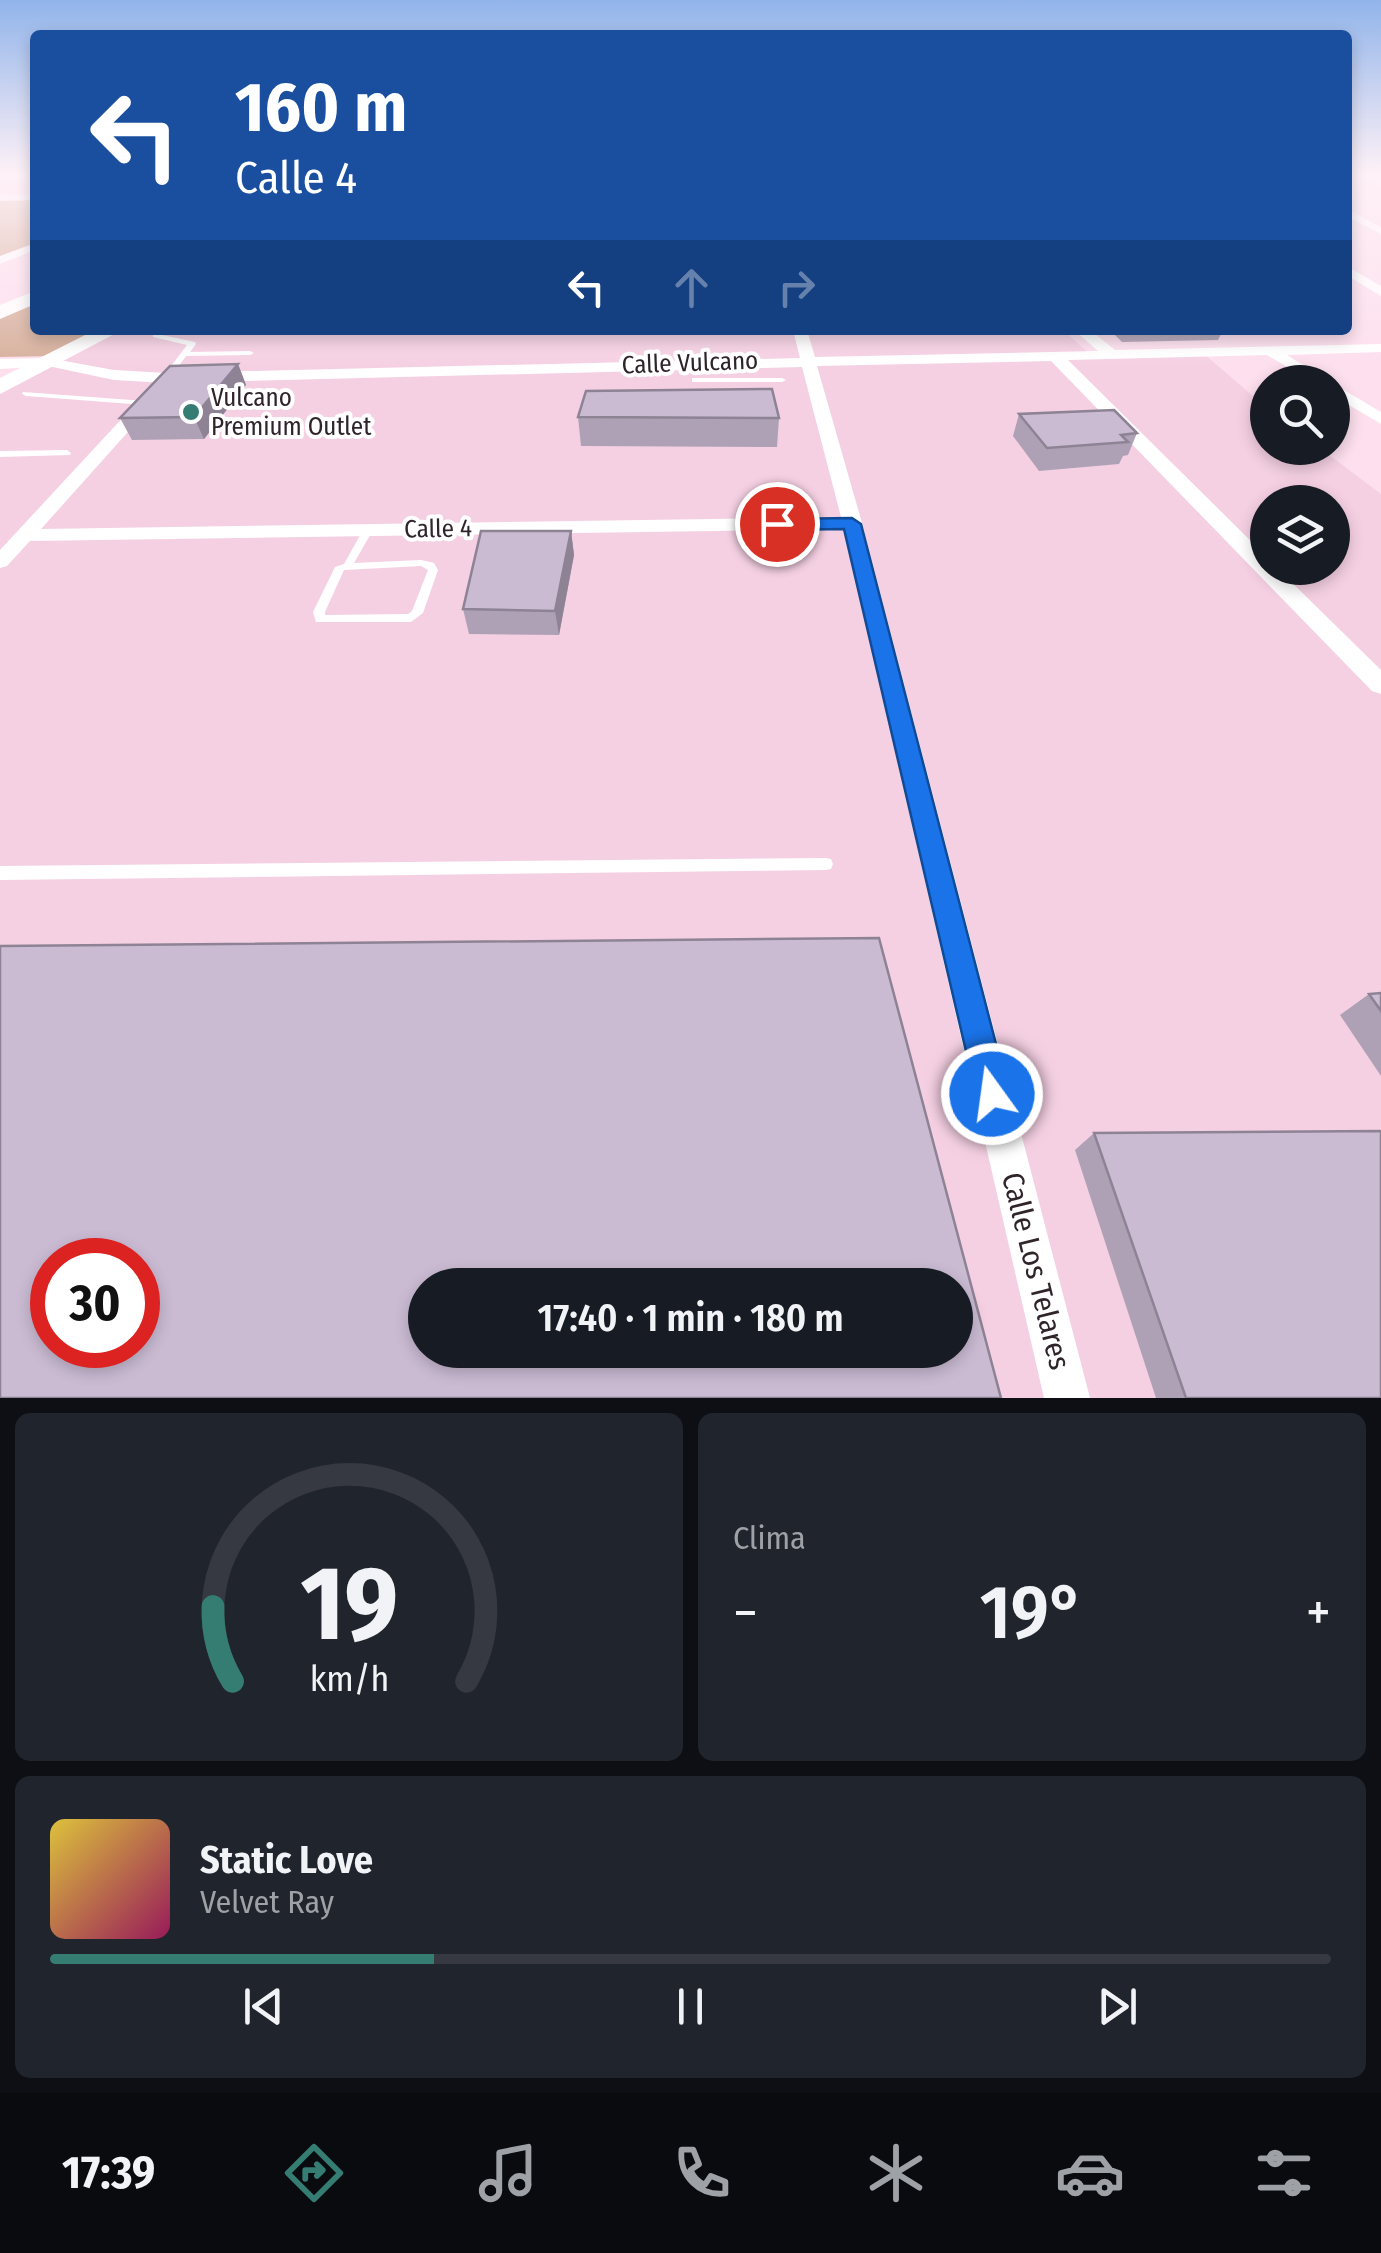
<!DOCTYPE html>
<html lang="es">
<head>
<meta charset="utf-8">
<style>
	:root { --surface:#171b24; --page:#20242c; --text:#f1f3f6; --muted:#9ea1a6; --line:#363941; --accent:#357c73 }
	body { margin:0; font-family:"Fira Sans Condensed",sans-serif; background:var(--page); color:var(--text); height:100vh; display:flex; flex-direction:column; font-size:38px; white-space:nowrap }
	* { box-sizing:border-box; margin:0 }
	p { font-size:32px; color:var(--muted) }
	.icon { flex:none; width:55px; height:55px; fill:none; stroke:currentColor; stroke-width:2; stroke-linecap:round; stroke-linejoin:round }
	.map { position:relative; height:1398px; overflow:hidden }
	.panel { display:flex; flex-direction:column; gap:15px; padding:15px; background:#0d0f14; flex:1 }
	.panel>* { flex:none }
	.top-card { position:absolute; left:30px; top:30px; width:1322px; height:305px; border-radius:10px; box-shadow:0 5px 15px #0003; background:#1a4fa0; color:#fff; overflow:hidden }
	.controls { position:absolute; left:1250px; top:365px; display:grid; gap:20px }
	.controls a { display:grid; place-items:center; width:100px; height:100px; border-radius:50%; background:var(--surface); box-shadow:0 5px 15px #0003; font-size:50px }
	.speed { position:absolute; left:30px; top:1238px; display:flex; gap:20px; font-size:50px; font-weight:700; text-align:center }
	.speed>* { display:grid; place-content:center; width:130px; height:130px; border-radius:50%; background:var(--surface); box-shadow:0 5px 15px #0003; line-height:1 }
	.speed .limit { border:15px solid #d22; background:#fff; color:#111 }
	.pin { position:absolute; display:grid; place-items:center; width:85px; height:85px; color:#fff; margin:-42px; border:5px solid #fff; border-radius:50%; box-shadow:0 2px 10px #0007 }
	.me { position:absolute; width:110px; margin:-55px; rotate:346deg; stroke-linejoin:round; filter:drop-shadow(0 0 8px #0008) }
	.turn { display:flex; align-items:center; gap:35px; height:210px; padding:0 40px; font-size:45px }
	.turn .icon { width:130px; height:130px; stroke-width:2.5 }
	.turn b { display:block; font-size:70px; line-height:85px }
	.lanes { display:flex; align-items:center; height:95px; padding:0 40px; background:#0003; justify-content:center; gap:50px; direction:ltr }
	.lanes .off { opacity:.35 }
	.big { font-size:75px; font-weight:600; line-height:1.1 }
	.panel .widget { flex:1; display:flex; flex-direction:column; justify-content:center; gap:15px; min-width:0; padding:0 35px; border-radius:15px; background:var(--page) }
	.panel .dial { align-items:center; gap:0 }
	.dial svg { height:260px; overflow:visible; fill:none; stroke:var(--line); stroke-width:7; stroke-linecap:round; text-anchor:middle }
	.dial text { fill:var(--text); stroke:none }
	.song { display:flex; align-items:center; gap:30px }
	.cover { width:120px; height:120px; border-radius:15px; background:linear-gradient(135deg,hsl(50 70% 55%),hsl(330 70% 35%)) }
	.played { height:10px; border-radius:5px; background:linear-gradient(90deg,var(--accent) 30%,var(--line) 30%) }
	.keys { display:flex; justify-content:space-around; direction:ltr }
	.heat { display:flex; justify-content:space-between; align-items:center; font-size:55px; direction:ltr }
	.panel .tiles { flex:1; display:grid; gap:15px; grid-template-columns:1fr 1fr }
	.widget:last-child { grid-column:span 2 }
	.trip { position:absolute; left:408px; top:1268px; width:565px; height:100px; border-radius:50px; background:var(--surface); box-shadow:0 5px 15px #0003; font-weight:600; line-height:100px; text-align:center }
	.dock { display:flex; height:160px; justify-content:space-around; align-items:center; background:#090b0e; color:var(--muted) }
	.dock .icon { width:70px; height:70px }
	.dock .on { color:var(--accent) }
	.dock b { font-size:45px; color:var(--text) }
	.map>svg:first-child { display:block }
	.built { fill:#f5d0e3; fill-rule:evenodd }
	.green { fill:#d7b09c }
	.lines { fill:none; stroke-linecap:round; stroke-linejoin:round }
	.lane { fill:#fff; fill-rule:evenodd }
	.street { fill:#fff; fill-rule:evenodd }
	.secondary { fill:#fff; fill-rule:evenodd }
	.wall { fill:#aea1b5 }
	.shaded-wall { fill:#8d8394 }
	.building { fill:#cabbd3; stroke:#8d8394; stroke-width:2.5; fill-rule:evenodd }
	.route { fill:#1a73e8; stroke:#114b97; stroke-width:2.5 }
	.poi-dot { fill:#357c73; stroke:#fff; stroke-width:4 }
	.labels { text-anchor:middle; dominant-baseline:central; stroke-width:8; stroke-linejoin:round; paint-order:stroke }
	.far-street-label { font-size:25px; fill:#2f242a; stroke:#fff }
	.far-poi-label { font-size:25px; fill:#2f242a; stroke:#fff; text-anchor:start }
	.street-label { font-size:30px; fill:#2f242a; stroke:#fff }
</style>
</head>
<body>
<div class="map">
<svg width="1381" height="1398" viewBox="0 0 1381 1398">
	<rect width="100%" height="100%" fill="#fddfee"/>
	<path class="built" d="M122,330H1063L1093,357L1204,354L1267,408L1268,448H1320L1381,494V1398H0V394ZM1268,502H1332V568H1268ZM52,1260H138V1345H52ZM425,1285H955V1350H425Z"/>
	<g class="green">
		<path d="M0,200H35V244L0,257Z"/>
		<path d="M35,302V330H103L54,356L0,357V318Z"/>
	</g>
	<g class="lines">
		<g class="lane">
			<path d="M153,333L195,342L196,344L190,352L250,351L254,353L250,355L186,356L169,380H166L162,378L187,345L153,337Z"/>
			<path d="M692,378H782L786,380L782,382H692Z"/>
			<path d="M23,392L145,401L149,403L145,405L26,396L22,394Z"/>
			<path d="M67,450L71,453L70,455L0,457V451Z"/>
			<path d="M368,527L373,530L354,563L421,560L434,563L438,570L423,613L411,622H316L313,612L335,567L344,564L363,530ZM421,566L428,570L412,611L408,614L325,615V612L344,570Z"/>
			<path d="M826,858L831,859L833,864L831,869L826,870L0,880V866Z"/>
		</g>
		<g class="street">
			<path d="M35,172V178L0,179V173Z"/>
			<path d="M35,194V200L0,201V195Z"/>
			<path d="M1348,210L1381,227V234L1348,217Z"/>
			<path d="M35,243V250L0,264V256Z"/>
			<path d="M1348,267L1381,286V296L1348,276Z"/>
			<path d="M793,330H807L815,357L1098,351L1074,330H1090L1115,350L1381,344V352L1287,355L1330,382H1313L1267,355L1068,360L1268,558V568H1277L1381,670V694L1372,691L1051,361L817,366L862,523L1090,1398H1044L844,529L30,541L7,566L0,568V550L141,398H153V404L41,529L841,517L802,367L166,383L114,380L48,366L0,369V359L48,358L114,370L166,373L800,358Z"/>
			<path d="M1332,383L1381,412V424L1332,395Z"/>
		</g>
		<g class="secondary">
			<path d="M1357,172L1381,174V183L1359,175Z"/>
			<path d="M35,291V304L0,319V305Z"/>
			<path d="M95,330H122L0,394V378Z"/>
		</g>
	</g>
	<g class="wall">
		<path d="M1104,330H1223L1218,340L1122,342L1111,331Z"/>
		<path d="M238,364L246,385L204,439L132,440L120,418Z"/>
		<path d="M1019,414L1137,433L1128,455L1123,456L1119,464L1039,471L1013,436Z"/>
		<path d="M578,417L779,418L777,447L581,446Z"/>
		<path d="M571,531L574,555L559,635L469,634L463,609Z"/>
		<path d="M1381,993V1076L1340,1015L1369,994Z"/>
		<path d="M1094,1133L1381,1398H1156L1075,1150Z"/>
	</g>
	<g class="shaded-wall">
		<path d="M238,364L246,385L204,439L194,417Z"/>
		<path d="M571,531L574,555L559,635L555,611Z"/>
	</g>
	<g class="building">
		<path d="M238,364L194,417L120,418L170,366Z"/>
		<path d="M772,389L779,418L578,417L586,391Z"/>
		<path d="M1114,410L1137,433L1121,435L1128,442L1047,448L1019,414Z"/>
		<path d="M481,531H571L555,611L463,609Z"/>
		<path d="M879,938L1001,1398H0V946ZM52,1260H138V1345H52ZM425,1285H955V1350H425Z"/>
		<path d="M1381,993V1011L1369,994Z"/>
		<path d="M1381,1131V1398H1186L1094,1133Z"/>
	</g>
	<linearGradient id="sky" x2="0" y2="1"><stop stop-color="#91b4ea"/><stop offset="0.47" stop-color="#fef1f7"/><stop offset="1" stop-color="#fef1f7" stop-opacity="0"/></linearGradient>
	<rect width="1381" height="368" fill="url(#sky)"/>
	<path class="route" d="M852,518L861,524L1009,1094L1004,1106L992,1110L981,1106L976,1094L844,529L777,530L768,524L777,519Z"/>
	<circle class="poi-dot" cx="191" cy="412" r="10"/>
	<g class="labels">
		<g class="far-street-label">
			<text transform="translate(690 363) rotate(-2)">Calle Vulcano</text>
			<text transform="translate(438 529) rotate(-1)">Calle 4</text>
		</g>
		<g class="far-poi-label">
			<text x="211" y="398">Vulcano<tspan x="211" dy="29">Premium Outlet</tspan></text>
		</g>
		<g class="street-label">
			<text transform="translate(1036 1271) rotate(76)">Calle Los Telares</text>
		</g>
	</g>
</svg>
<div class="controls">
<a><svg class="icon" aria-label="search" viewBox="0 0 24 24"><circle cx="10" cy="10" r="6"/><path d="M15 15l6 6"/></svg></a>
<a><svg class="icon" aria-label="layers" viewBox="0 0 24 24"><path d="M12 4l9 5-9 5-9-5zM3 14l9 5 9-5"/></svg></a>
</div>
<div class="speed"><div class="limit">30</div></div>
<div class="pin" style="left:777px;top:524px;background:#d93025"><svg class="icon" aria-label="arrive" viewBox="0 0 24 24"><path d="M6 21V4h12l-3 4 3 4H6"/></svg></div>
<svg class="me" style="left:992px;top:1094px" viewBox="-20 -20 40 40"><circle r="17" fill="#1a73e8" stroke="#fff" stroke-width="3"/><path d="M0-11L8 9 0 5-8 9z" fill="#fff"/></svg>
<div class="trip">17:40 · 1 min · 180 m</div>
<div class="top-card">
<div class="turn"><svg class="icon" aria-label="left" viewBox="0 0 24 24"><path d="M17 20v-9H6M10 6l-5 5 5 5"/></svg><div><b>160 m</b>Calle 4</div></div>
<div class="lanes"><svg class="icon" aria-label="left" viewBox="0 0 24 24"><path d="M17 20v-9H6M10 6l-5 5 5 5"/></svg><svg class="icon off" aria-label="ahead" viewBox="0 0 24 24"><path d="M12 20V5M6 11l6-6 6 6"/></svg><svg class="icon off" aria-label="right" viewBox="0 0 24 24"><path d="M7 20v-9h11M14 6l5 5-5 5"/></svg></div>
</div>
</div>
<section class="panel">
<div class="tiles">
<div class="widget dial"><svg viewBox="0 0 100 80">
<path d="M14 69A42 42 0 1 1 86 69"/>
<path d="M14 69A42 42 0 0 1 8 46" stroke="#357c73"/>
<text x="50" y="56" font-size="32" font-weight="700">19</text>
<text x="50" y="72" font-size="11">km/h</text>
</svg></div>
<div class="widget"><p>Clima</p>
<div class="heat"><a>−</a><b class="big">19°</b><a>+</a></div>
</div>
<div class="widget">
<div class="song"><i class="cover"></i><div><b>Static Love</b><p>Velvet Ray</p></div></div>
<div class="played"></div>
<div class="keys"><svg class="icon" aria-label="previous" viewBox="0 0 24 24"><path d="M18 5L8 12l10 7zM5 5v14"/></svg><svg class="icon" aria-label="pause" viewBox="0 0 24 24"><path d="M8 5v14M16 5v14"/></svg><svg class="icon" aria-label="next" viewBox="0 0 24 24"><path d="M6 5l10 7-10 7zM19 5v14"/></svg></div>
</div>
</div>
</section>
<nav class="dock">
<b>17:39</b>
<svg class="icon on" aria-label="directions" viewBox="0 0 24 24"><path d="M12 3l9 9-9 9-9-9zM9 14v-3h6M13 9l2 2-2 2"/></svg>
<svg class="icon" aria-label="music" viewBox="0 0 24 24"><path d="M9 18V5l10-2v13"/><circle cx="6" cy="18" r="3"/><circle cx="16" cy="16" r="3"/></svg>
<svg class="icon" aria-label="phone" viewBox="0 0 24 24"><path d="M5 4h4l2 5-3 2q2 4 5 5l2-3 5 2v4C11 20 4 13 5 4z"/></svg>
<svg class="icon" aria-label="climate" viewBox="0 0 24 24"><path d="M12 3v18M4 7l16 10M4 17L20 7"/></svg>
<svg class="icon" aria-label="car" viewBox="0 0 24 24"><path d="M5 17H2v-5l4-1 3-4h7l3 4 3 1v5h-3M9 17h6M6 11h13"/><circle cx="7" cy="17" r="2"/><circle cx="17" cy="17" r="2"/></svg>
<svg class="icon" aria-label="filters" viewBox="0 0 24 24"><path d="M4 7h16M4 17h16"/><circle cx="9" cy="7" r="2"/><circle cx="15" cy="17" r="2"/></svg>
</nav>
</body>
</html>
